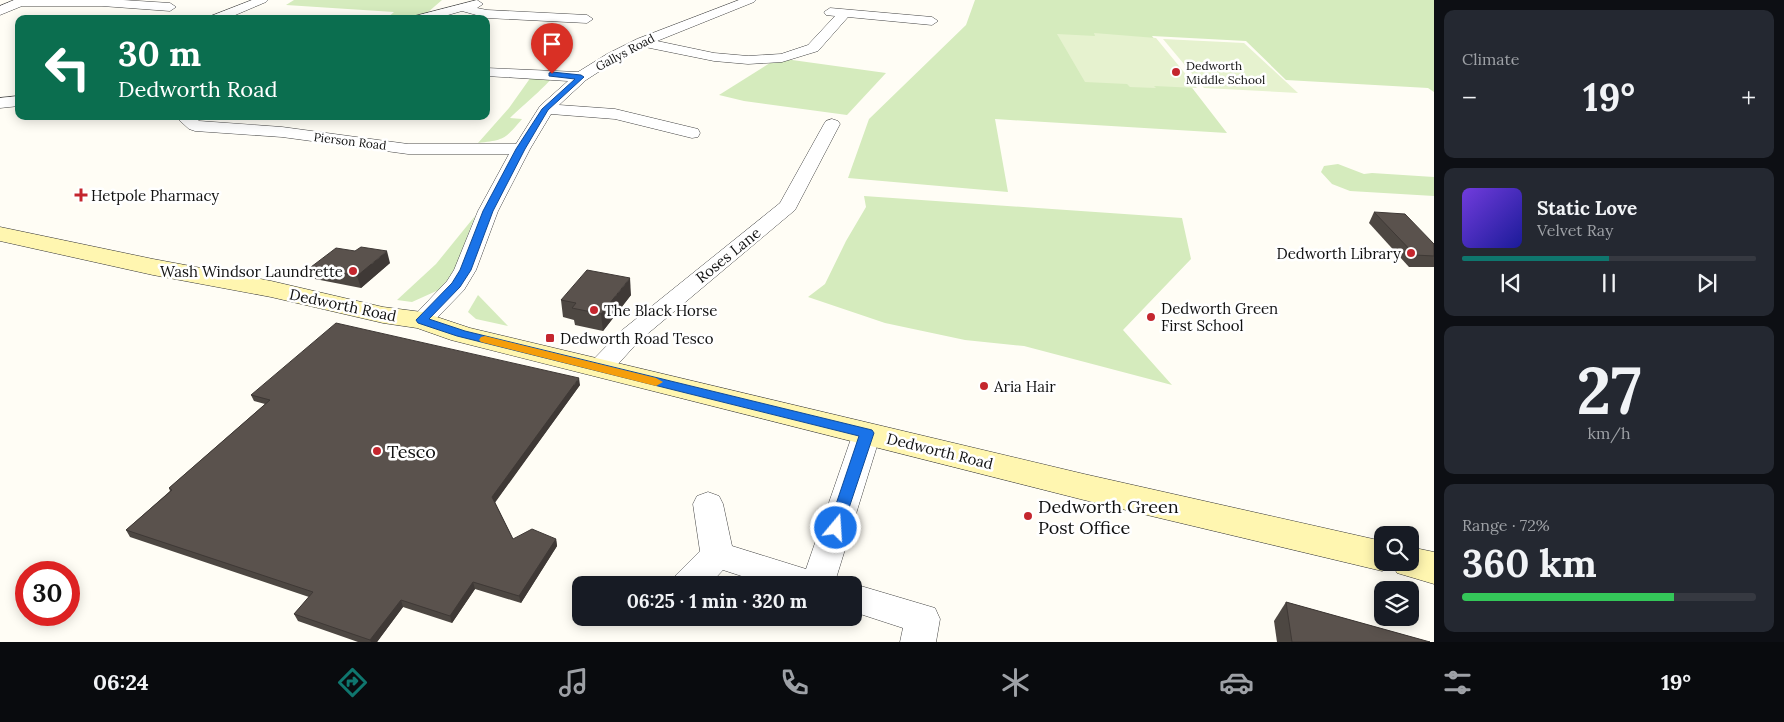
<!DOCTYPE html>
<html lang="en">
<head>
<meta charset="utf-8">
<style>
	:root { --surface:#171b24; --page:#242831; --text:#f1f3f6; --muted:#9ea1a6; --line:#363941; --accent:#0f766e }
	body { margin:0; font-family:Lora,serif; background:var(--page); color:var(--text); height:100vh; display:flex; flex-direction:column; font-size:19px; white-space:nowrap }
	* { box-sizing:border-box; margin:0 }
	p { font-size:16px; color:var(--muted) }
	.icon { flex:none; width:28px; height:28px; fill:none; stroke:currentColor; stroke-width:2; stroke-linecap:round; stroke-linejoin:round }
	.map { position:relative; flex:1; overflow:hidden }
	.sheet { display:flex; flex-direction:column; gap:10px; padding:10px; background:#0d0f14; width:350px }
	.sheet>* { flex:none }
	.top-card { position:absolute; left:15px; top:15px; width:475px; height:105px; border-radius:10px; box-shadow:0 2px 12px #0003; background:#0b6e4f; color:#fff; overflow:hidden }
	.buttons { position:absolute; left:1374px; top:526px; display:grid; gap:10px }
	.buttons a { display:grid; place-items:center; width:45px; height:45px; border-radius:10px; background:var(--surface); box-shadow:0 2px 12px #0003; font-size:25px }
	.speed { position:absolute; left:15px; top:561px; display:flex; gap:10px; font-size:25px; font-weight:700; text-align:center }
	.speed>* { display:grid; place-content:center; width:65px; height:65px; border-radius:50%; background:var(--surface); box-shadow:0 2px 12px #0003; line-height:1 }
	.speed .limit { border:8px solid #d22; background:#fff; color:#111 }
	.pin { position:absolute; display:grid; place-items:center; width:42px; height:42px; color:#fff; margin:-51px -21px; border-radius:50% 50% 50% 0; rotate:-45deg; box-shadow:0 0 5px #0007 }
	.pin .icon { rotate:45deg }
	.me { position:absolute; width:55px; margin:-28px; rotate:18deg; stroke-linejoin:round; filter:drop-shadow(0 0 4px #0008) }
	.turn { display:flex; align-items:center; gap:18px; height:105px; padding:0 20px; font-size:22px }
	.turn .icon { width:65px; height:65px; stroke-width:2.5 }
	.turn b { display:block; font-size:35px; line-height:42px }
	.big { font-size:38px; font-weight:700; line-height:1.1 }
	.sheet .card { flex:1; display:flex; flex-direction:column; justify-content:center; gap:8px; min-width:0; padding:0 18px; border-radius:10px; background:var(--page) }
	.sheet .dial { align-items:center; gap:0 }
	.dial b { font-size:65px; line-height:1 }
	.song { display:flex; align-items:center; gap:15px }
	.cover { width:60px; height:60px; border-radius:8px; background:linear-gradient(135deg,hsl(260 70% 55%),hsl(240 70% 35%)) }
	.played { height:5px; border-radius:2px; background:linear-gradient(90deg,var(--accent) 50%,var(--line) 50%) }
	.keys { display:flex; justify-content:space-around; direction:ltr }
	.heat { display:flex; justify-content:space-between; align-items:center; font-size:28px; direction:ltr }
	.charge { height:8px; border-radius:4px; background:linear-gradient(90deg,#34c759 72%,var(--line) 0) }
	.trip { position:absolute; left:572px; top:576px; width:290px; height:50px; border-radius:10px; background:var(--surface); box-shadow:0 2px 12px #0003; font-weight:700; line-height:50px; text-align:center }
	.tab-bar { display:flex; height:80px; justify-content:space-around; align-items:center; background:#090b0e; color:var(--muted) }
	.tab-bar .icon { width:35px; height:35px }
	.tab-bar .selected { color:var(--accent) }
	.tab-bar b { font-size:22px; color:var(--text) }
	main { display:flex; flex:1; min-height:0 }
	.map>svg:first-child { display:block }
	.green { fill:#d5ebbd }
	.pitch { fill:#e6f2cf }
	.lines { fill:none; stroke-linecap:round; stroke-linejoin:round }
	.minor-casing { stroke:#444; stroke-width:1 }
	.secondary-casing { stroke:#333; stroke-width:1 }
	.minor { fill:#fff; fill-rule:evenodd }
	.secondary { fill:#fff6b0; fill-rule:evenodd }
	.wall { fill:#4d4742 }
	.shaded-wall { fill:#3f3936 }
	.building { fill:#5a524d; stroke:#3f3936 }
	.route { fill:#1a73e8; stroke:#114b97 }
	.slow { fill:#f59e0b }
	.poi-dot { fill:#c4262e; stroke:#fff; stroke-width:2 }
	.labels { text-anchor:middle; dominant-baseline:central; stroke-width:5; stroke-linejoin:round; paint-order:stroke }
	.far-street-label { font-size:12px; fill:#111; stroke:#fff }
	.far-poi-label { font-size:12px; fill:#111; stroke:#fff; text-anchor:start }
	.poi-label { font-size:15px; fill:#111; stroke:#fff; text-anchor:start }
	.street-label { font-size:15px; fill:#111; stroke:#fff }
	.near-poi-label { font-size:18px; fill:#111; stroke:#fff; text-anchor:start }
</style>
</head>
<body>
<main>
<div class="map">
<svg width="1434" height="642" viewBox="0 0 1434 642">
	<rect width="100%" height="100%" fill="#fffdf5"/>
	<g class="green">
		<path d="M294,0H442L427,13L402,19H386L394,12L286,5Z"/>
		<path d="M975,0H1434V92L1428,88L1286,80L1246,41L1152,36L1227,133L995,119L1008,192L848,178L869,119L966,25Z"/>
		<path d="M785,59L886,73L847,115L744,101L719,95L773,61Z"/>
		<path d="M531,77L550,80C547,85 517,111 510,118L522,119C505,139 505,140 478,143L509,108Z"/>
		<path d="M1338,164L1364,174L1372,173L1434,177V196L1350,191L1332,184L1321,172L1324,166Z"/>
		<path d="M864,196L1182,218L1191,259L1123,330L1172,385L1024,346L965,340L885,323L808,297L825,284L846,241L866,207Z"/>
		<path d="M475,216L456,266L443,288L412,302L397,300L436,264Z"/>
		<path d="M478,295L508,326L476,319L468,312Z"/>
	</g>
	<g class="pitch">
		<path d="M1094,33L1156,38L1197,88L1154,86L1156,88L1130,87L1127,84L1085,82L1057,34L1095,36Z"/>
		<path d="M1163,39L1244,43L1298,93L1204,88Z"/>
	</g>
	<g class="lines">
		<defs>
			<g id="minor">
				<path d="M14,0H123L170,3L176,7L170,11L102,6H22L0,15V6Z"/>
				<path d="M252,0H268L266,2L226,19H209L211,16Z"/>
				<path d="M477,0L483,4L477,8L487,10L587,15L593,19L587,23L487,18L462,11L434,19H413L415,16Z"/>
				<path d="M739,0H756L754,2L657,41L714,53L748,56L781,54L808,45L835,16L826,15L824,12L830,8L932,17L938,21L932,25L848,17L818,51L782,62L748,64L714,61L645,47L617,60L586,80L559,105L615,109L698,129L700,133L698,137L692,138L615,119L551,114L530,149L498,211L476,270L464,290L430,325L422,327L414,325L410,320L447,281L454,270L478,211L509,154H408L282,137L195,131L189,129L178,119L179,116H195L199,121L282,127L408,144H516L540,106L568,81L486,76V68L578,72L607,54L637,39Z"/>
				<path d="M19,96V106L0,108V98Z"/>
				<path d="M832,119L838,121L840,124L795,210L639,341L609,374L600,376L591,374L587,368L591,362L621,331L780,203L824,124L826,121Z"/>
				<path d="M867,423L877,426L881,433L834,585H769L723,570L709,585H671L676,575L700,551L693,504L697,496L708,492L719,496L723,504L732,546L806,569L853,433L857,426Z"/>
				<path d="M854,584L935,608L940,619L936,642H900L903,628L854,612V585H850Z"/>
			</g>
			<path id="secondary" d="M0,227L153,259L271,281L383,307L422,312L470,328L1084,474L1382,541V562H1410V547L1434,552V584L1397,573L1394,567L1382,571L1084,500L451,340L417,328L383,323L271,297L153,275L0,241Z"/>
		</defs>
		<use href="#minor" class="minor-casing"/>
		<use href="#secondary" class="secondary-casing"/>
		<use href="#minor" class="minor"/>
		<use href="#secondary" class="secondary"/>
	</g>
	<g class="wall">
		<path d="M1374,212L1434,244V267H1409L1369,223Z"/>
		<path d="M390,263L361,288L315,279L311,267Z"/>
		<path d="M631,295L603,331L575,325L574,320L563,317L561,300Z"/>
		<path d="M580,385L495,502L513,539H556L557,546L521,603L475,589L452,623L403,607L377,642H358L298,621L294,614L309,597L130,537L126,530L170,491L169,488L265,404L254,401L251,395Z"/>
		<path d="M1286,602L1430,642H1277L1274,621Z"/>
	</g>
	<g class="shaded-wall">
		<path d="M387,251L390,263L361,288L357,276Z"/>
		<path d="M630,278L631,295L603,331L601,314Z"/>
		<path d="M579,378L580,385L494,504L492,497Z"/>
		<path d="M556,539L557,546L521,603L519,596Z"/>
		<path d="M473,582L475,589L452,623L450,616Z"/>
		<path d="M401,600L403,607L377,642H371L370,640Z"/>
	</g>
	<g class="building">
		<path d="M1374,212L1405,214L1434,244V256L1415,255Z"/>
		<path d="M361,247L387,251L357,276L311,267L336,248L355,251Z"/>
		<path d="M587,270L630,278L601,314L572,308L576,303L561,300Z"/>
		<path d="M336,323L579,378L492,497L513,539L532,529L556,539L519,596L473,582L450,616L401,600L370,640L294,614L313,592L126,530L172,490L169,488L270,400L251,395Z"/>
		<path d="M1286,602L1430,642H1292Z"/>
	</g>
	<path class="route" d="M552,72L581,75L584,77L548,110L525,149L493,211L471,270L460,287L429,319L465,331L872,430L874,433L841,532L836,534L831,532L828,528L859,436L457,336L418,323L416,320L452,283L460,270L483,211L516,149L542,109L575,79L549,76V73Z"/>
	<path class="slow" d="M485,336L656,378L663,382L656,386L481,342L479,340L481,337Z"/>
	<g class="poi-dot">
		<circle cx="1176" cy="72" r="5"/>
		<path d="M78.5 187.5h5v5h5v5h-5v5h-5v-5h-5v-5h5z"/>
		<circle cx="1411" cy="253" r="5"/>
		<circle cx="353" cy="271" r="5"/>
		<circle cx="594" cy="310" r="5"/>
		<circle cx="1151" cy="317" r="5"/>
		<rect x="545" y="333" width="10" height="10" rx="2.5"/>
		<circle cx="984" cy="386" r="5"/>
		<circle cx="377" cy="451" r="5"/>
		<circle cx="1028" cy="516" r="5"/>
	</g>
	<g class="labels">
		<g class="far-street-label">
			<text transform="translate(625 52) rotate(-28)">Gallys Road</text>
			<text transform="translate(350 141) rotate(7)">Pierson Road</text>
		</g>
		<g class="far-poi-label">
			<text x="1186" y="65">Dedworth<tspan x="1186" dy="14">Middle School</tspan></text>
		</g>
		<g class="poi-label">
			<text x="91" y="195">Hetpole Pharmacy</text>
			<text x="1401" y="253" text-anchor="end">Dedworth Library</text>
			<text x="343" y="271" text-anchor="end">Wash Windsor Laundrette</text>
			<text x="1161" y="308">Dedworth Green<tspan x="1161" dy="17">First School</tspan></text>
			<text x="604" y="310">The Black Horse</text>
			<text x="560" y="338">Dedworth Road Tesco</text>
			<text x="994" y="386">Aria Hair</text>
		</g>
		<g class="street-label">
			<text transform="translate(728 255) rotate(-39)">Roses Lane</text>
			<text transform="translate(343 305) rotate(12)">Dedworth Road</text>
			<text transform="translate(940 451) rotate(14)">Dedworth Road</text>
		</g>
		<g class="near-poi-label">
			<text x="387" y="451">Tesco</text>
			<text x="1038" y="506">Dedworth Green<tspan x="1038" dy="21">Post Office</tspan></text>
		</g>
	</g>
</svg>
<div class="buttons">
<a><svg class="icon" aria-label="search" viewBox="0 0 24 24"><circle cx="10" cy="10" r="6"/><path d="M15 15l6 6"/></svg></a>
<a><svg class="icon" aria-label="layers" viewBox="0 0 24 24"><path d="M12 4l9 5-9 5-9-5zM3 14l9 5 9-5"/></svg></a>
</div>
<div class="speed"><div class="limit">30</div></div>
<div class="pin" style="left:552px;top:74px;background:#d93025"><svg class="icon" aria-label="arrive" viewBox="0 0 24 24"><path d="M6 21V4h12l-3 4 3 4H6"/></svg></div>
<svg class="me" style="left:836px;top:528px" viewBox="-20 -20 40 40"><circle r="17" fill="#1a73e8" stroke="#fff" stroke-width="3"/><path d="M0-11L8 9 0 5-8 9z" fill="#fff"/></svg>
<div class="trip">06:25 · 1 min · 320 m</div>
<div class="top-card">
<div class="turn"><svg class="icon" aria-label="left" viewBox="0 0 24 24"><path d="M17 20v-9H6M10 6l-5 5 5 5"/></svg><div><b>30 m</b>Dedworth Road</div></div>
</div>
</div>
<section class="sheet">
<div class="card"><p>Climate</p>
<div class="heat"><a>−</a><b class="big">19°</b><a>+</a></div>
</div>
<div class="card">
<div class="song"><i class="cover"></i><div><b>Static Love</b><p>Velvet Ray</p></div></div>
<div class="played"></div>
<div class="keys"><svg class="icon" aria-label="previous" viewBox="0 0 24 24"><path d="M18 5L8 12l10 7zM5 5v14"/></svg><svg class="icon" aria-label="pause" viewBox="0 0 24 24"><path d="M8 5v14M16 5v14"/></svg><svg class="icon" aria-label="next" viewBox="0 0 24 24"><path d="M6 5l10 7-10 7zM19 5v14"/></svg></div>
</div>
<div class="card dial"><b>27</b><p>km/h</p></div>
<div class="card"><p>Range · 72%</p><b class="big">360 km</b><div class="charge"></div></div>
</section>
</main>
<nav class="tab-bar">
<b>06:24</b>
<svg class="icon selected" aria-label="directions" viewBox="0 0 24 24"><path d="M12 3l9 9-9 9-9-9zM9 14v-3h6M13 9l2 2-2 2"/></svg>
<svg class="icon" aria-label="music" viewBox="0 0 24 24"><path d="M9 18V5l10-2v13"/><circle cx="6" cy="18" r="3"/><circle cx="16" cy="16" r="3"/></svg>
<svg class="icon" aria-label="phone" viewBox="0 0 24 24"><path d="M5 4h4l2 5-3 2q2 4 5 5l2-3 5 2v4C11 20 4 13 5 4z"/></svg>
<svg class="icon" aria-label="climate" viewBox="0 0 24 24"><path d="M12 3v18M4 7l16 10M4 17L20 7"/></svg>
<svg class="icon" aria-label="car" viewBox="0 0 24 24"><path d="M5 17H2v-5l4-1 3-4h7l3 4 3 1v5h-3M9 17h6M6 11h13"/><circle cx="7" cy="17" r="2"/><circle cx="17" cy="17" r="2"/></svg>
<svg class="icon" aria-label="filters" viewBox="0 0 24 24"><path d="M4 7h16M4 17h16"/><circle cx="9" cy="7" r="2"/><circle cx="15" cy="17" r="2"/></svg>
<b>19°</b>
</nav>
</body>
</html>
